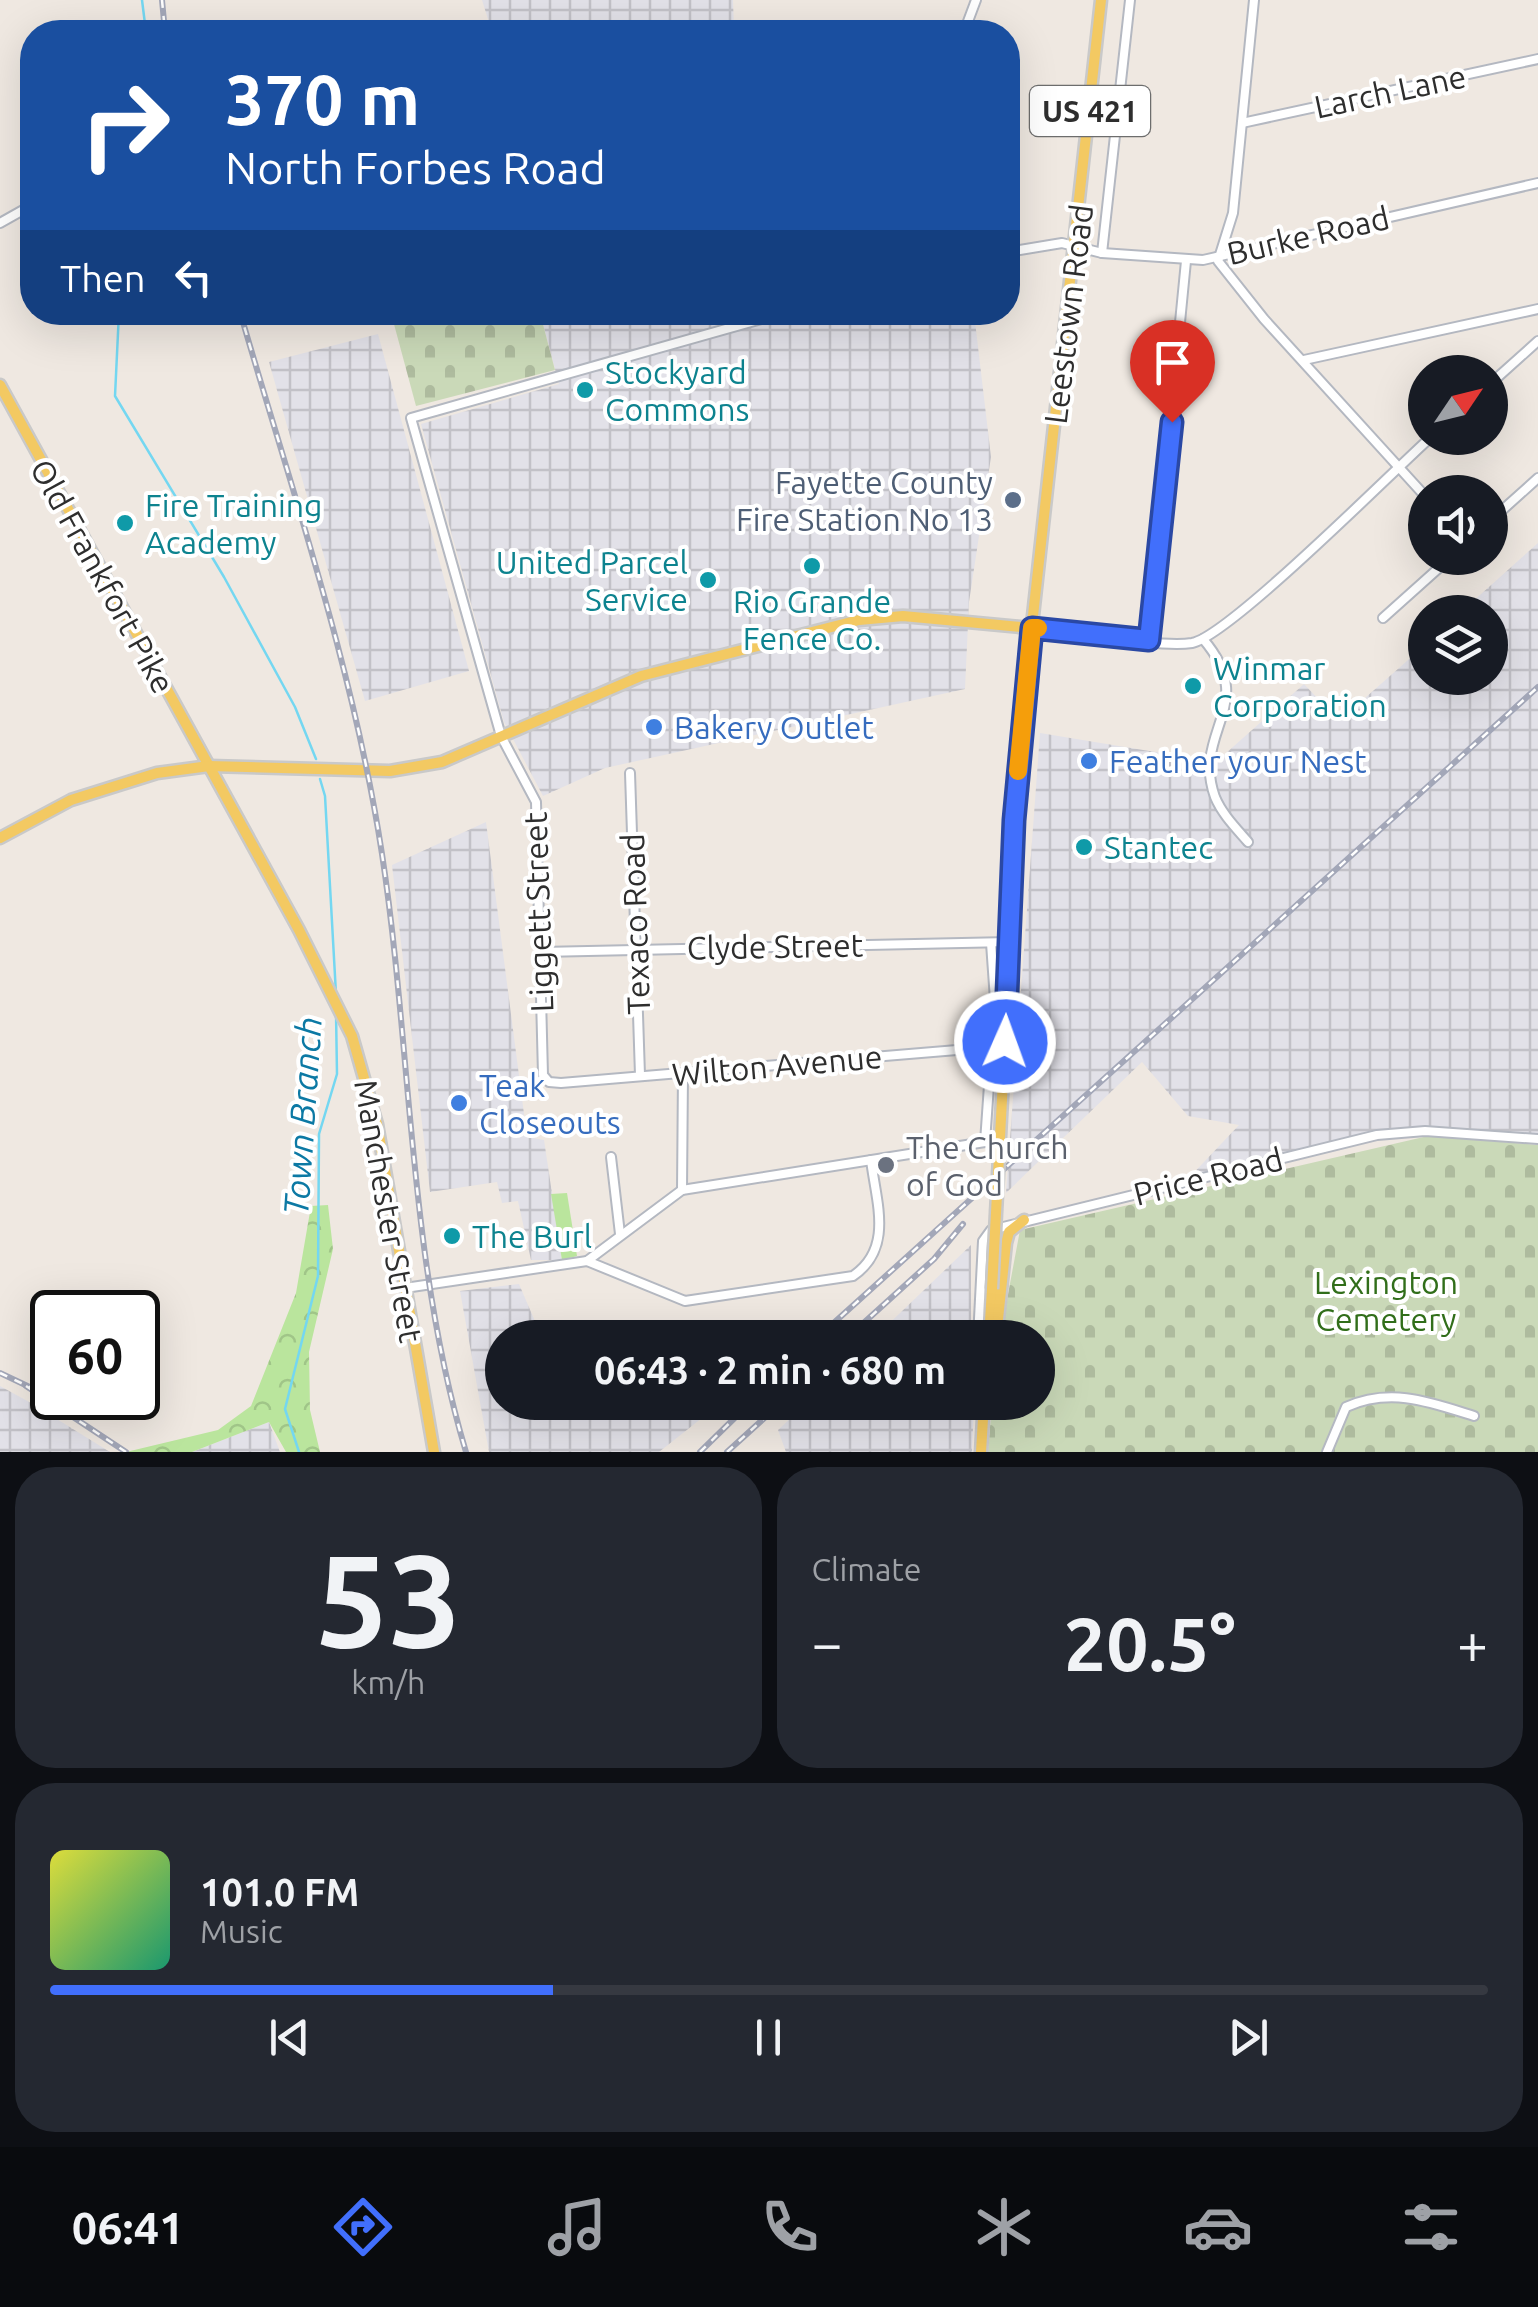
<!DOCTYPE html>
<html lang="en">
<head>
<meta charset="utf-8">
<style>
	:root { --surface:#171b24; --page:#242831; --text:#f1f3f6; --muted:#9ea1a6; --line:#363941; --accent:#416ffc }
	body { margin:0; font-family:Ubuntu,sans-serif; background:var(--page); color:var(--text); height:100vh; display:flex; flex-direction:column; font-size:38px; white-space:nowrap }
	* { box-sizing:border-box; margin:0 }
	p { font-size:32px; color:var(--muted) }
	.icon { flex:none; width:55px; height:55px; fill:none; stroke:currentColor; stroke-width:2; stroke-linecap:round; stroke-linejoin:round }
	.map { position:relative; height:1452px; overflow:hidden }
	.side { display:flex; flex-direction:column; gap:15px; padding:15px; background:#0d0f14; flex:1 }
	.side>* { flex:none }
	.top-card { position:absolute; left:20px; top:20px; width:1000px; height:305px; border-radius:40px; box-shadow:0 10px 40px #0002; background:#1a4fa0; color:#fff; overflow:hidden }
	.needle { width:65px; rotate:55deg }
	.buttons { position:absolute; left:1408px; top:355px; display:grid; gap:20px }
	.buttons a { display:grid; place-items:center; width:100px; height:100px; border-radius:50%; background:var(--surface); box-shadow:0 10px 40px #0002; font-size:50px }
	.speed { position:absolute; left:30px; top:1290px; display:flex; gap:20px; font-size:50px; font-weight:700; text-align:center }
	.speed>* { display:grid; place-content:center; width:130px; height:130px; border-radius:50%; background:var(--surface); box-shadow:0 10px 40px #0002; line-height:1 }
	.speed .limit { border:5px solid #111; border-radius:15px; background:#fff; color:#111 }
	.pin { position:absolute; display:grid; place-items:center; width:85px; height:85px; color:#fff; margin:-102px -42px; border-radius:50% 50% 50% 0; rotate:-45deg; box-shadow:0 0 10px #0007 }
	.pin .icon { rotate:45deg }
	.me { position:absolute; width:110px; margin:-55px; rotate:2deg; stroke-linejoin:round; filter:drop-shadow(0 0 8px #0008) }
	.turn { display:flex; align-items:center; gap:35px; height:210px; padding:0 40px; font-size:45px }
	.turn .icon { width:130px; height:130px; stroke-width:2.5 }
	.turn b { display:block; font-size:70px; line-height:85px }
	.then { display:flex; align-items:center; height:95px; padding:0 40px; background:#0003; gap:20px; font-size:38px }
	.big { font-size:75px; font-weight:700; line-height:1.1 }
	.side .card { flex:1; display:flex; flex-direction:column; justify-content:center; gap:15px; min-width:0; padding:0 35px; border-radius:40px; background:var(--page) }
	.side .dial { align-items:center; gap:0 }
	.dial b { font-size:130px; line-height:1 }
	.song { display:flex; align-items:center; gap:30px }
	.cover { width:120px; height:120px; border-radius:15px; background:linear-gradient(135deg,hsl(60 70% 55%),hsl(160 70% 35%)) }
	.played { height:10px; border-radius:5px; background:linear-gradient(90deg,var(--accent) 35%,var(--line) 35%) }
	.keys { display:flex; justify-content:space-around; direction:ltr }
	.heat { display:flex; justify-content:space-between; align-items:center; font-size:55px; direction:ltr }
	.side .tiles { flex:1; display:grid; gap:15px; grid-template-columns:1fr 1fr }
	.card:last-child { grid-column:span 2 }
	.trip { position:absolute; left:485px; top:1320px; width:570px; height:100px; border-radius:50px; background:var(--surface); box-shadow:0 10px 40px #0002; font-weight:700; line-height:100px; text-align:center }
	.dock { display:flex; height:160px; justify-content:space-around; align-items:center; background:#090b0e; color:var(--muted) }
	.dock .icon { width:70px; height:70px }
	.dock .on { color:var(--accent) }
	.dock b { font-size:45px; color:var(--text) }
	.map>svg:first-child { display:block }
	.industrial { fill:url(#industrial-grid) }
	.forest { fill:url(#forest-crowns) }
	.cemetery { fill:url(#cemetery-stones) }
	.park { fill:#bae59d }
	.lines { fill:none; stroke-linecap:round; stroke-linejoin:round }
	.stream { stroke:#74d7f1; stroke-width:2.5 }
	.minor-casing { stroke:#b4b8c1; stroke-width:12 }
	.major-casing { stroke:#c9c9c9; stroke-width:15 }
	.minor { stroke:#fff; stroke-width:8 }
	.major { stroke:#f3c962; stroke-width:10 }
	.rail-casing { stroke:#a3a7b8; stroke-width:6 }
	.rail { stroke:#fff; stroke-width:2.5; stroke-dasharray:8; stroke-linecap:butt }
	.major-bridge-casing { stroke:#c9c9c9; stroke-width:15; stroke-linecap:butt }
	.major-bridge { stroke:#f3c962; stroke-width:10 }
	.route-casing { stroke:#2a48a4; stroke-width:25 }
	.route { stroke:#416ffc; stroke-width:18 }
	.slow { stroke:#f59e0b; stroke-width:18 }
	.culture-dot { fill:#0f9aa8; stroke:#fff; stroke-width:4 }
	.service-dot { fill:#5c6f8a; stroke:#fff; stroke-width:4 }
	.shop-dot { fill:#3f7fe0; stroke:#fff; stroke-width:4 }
	.worship-dot { fill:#6b7280; stroke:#fff; stroke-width:4 }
	.labels { text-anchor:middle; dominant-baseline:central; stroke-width:8; stroke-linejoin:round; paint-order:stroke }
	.shield { fill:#fff; stroke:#6d6d6d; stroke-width:2.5 }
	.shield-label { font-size:30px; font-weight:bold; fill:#2e2e2e }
	.street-label { font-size:32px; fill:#2e2e2e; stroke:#fff }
	.culture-label { font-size:32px; fill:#0d838f; stroke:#fff; text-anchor:start }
	.service-label { font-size:32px; fill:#4e5e75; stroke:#fff; text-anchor:end }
	.shop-label { font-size:32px; fill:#366cbe; stroke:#fff; text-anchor:start }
	.worship-label { font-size:32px; fill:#5b616d; stroke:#fff; text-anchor:start }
	.park-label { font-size:32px; fill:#316e1a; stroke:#fff }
	.water-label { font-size:35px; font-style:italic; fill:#0c79a4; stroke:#fff }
</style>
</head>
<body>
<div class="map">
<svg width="1538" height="1452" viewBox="0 0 1538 1452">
	<defs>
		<pattern id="industrial-grid" width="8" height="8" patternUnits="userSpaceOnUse" patternTransform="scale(2.5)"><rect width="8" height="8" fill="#e2e1e8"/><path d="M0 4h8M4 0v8" fill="none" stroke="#c2c1c7"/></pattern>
		<pattern id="forest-crowns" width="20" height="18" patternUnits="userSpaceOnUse" patternTransform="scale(2.5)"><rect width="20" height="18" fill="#bae59d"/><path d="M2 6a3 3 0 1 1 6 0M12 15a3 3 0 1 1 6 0" fill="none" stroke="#a0c588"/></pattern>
		<pattern id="cemetery-stones" width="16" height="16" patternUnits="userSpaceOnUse" patternTransform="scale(2.5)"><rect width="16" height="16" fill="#cad9b8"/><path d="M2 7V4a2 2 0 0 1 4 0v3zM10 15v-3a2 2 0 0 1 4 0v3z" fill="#aebb9e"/></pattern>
	</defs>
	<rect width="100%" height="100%" fill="#efe8e1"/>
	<g class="industrial">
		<path d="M482,0H733L734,32H492Z"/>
		<path d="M540,313H974L991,457L969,602L965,689L605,768L543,796L504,722L421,424L559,384Z"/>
		<path d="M378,334L469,671L365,701L269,362Z"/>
		<path d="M1538,543V1139L1406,1132L1186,1181L1239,1125L1188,1116L1142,1062L1006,1193L1040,733L1216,762L1304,684L1339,721L1425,645V678H1490V612H1461Z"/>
		<path d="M486,822L527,1137L544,1140L562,1260H531L518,1201L502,1203L497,1182L430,1192L392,865Z"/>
		<path d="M971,1245V1337H875Z"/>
		<path d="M519,1284L540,1333L548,1337L502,1338V1402L630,1403L632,1413L659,1403H721L659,1452H489L460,1291Z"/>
		<path d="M0,1386L31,1403L110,1452H0Z"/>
		<path d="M807,1403H974L972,1452H786L778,1430Z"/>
		<path d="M269,1422L280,1452H192Z"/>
	</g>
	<path class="forest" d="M328,1205L333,1249L309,1352L310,1410L320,1452H286L269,1422L192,1452H126L218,1430L251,1406L296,1293L311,1206Z"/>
	<g class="cemetery">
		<path d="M391,313H540L555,370L416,406Z"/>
		<path d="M1428,1136L1538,1145V1452H988L992,1403L1038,1402V1338L1000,1337L1020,1230Z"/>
	</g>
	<path class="park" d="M567,1193L577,1256L562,1260L551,1194Z"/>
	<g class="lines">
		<g class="stream">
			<path d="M142,0L146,32"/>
			<path d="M119,312L115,396L224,577L295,707L316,759"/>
			<path d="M320,779L325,796L336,994"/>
			<path d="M299,1452L285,1409L318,1276L319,1134L337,1074L336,1012"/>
		</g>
		<defs>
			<g id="minor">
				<path d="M1254,0L1233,213L1218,261L1264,319L1425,496"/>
				<path d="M964,32L976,0"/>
				<path d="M1242,123L1538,59"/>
				<path d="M0,223L32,205"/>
				<path d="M1008,252L1062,243L1102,253L1203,260L1538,183"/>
				<path d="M1102,253L1130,0"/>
				<path d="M786,312L411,418L501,736L536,802L543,1075L549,1082L561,1083L993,1047"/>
				<path d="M1304,360L1538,309"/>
				<path d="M1490,384L1538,341"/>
				<path d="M1490,521L1538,478"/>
				<path d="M1383,618L1450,558"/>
				<path d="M1031,628C1071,631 1158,648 1192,643C1229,636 1392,472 1430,438"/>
				<path d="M1149,639L1186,261"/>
				<path d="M1203,639C1260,705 1191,731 1215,797C1222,814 1236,828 1248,842"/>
				<path d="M630,773L640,1075"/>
				<path d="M541,952L1009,942"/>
				<path d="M611,1157L620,1234"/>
				<path d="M682,1190L683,1073"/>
				<path d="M587,1261L685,1301L853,1276C894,1248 876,1202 871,1160"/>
				<path d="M405,1288L587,1261L682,1190L985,1142L995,1000L991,943"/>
				<path d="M978,1338L983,1241L991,1230L1377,1135L1425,1131L1538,1139"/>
				<path d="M1327,1452L1346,1407C1391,1387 1430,1402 1474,1416"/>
			</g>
			<g id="major">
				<path d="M0,385L299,930L352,1036L377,1124L434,1452"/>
				<path d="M0,838L71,800L157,773L209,766L390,771L442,762L641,676L859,620L903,616L1031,628"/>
				<path d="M1005,1042L1014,828L1027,670L1101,0"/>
				<path d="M989,1338L992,1289"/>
				<path d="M996,1338L1006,1243L1009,1232L1024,1220"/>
				<path d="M981,1452L984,1402"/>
			</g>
		</defs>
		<use href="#minor" class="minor-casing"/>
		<use href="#major" class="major-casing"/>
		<use href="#minor" class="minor"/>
		<use href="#major" class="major"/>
		<defs>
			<g id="rail">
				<path d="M162,0L165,32"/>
				<path d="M240,312C292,491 354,670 382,854C412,1052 408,1259 466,1452"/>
				<path d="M817,1338L1538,687"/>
				<path d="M847,1338L934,1259L963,1224"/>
				<path d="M0,1373L36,1390"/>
				<path d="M26,1386L126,1452"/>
				<path d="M700,1452L751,1402"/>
				<path d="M727,1452L782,1402"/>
			</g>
		</defs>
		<use href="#rail" class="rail-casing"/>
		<use href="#rail" class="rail"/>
		<defs>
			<path id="major-bridge" d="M992,1289L1005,1042"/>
		</defs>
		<use href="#major-bridge" class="major-bridge-casing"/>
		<use href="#major-bridge" class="major-bridge"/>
	</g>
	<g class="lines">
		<defs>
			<path id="route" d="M1005,1042L1014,820L1032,628L1149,640L1172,422"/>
		</defs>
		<use href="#route" class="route-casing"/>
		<use href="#route" class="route"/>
		<path class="slow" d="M1018,771L1032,628H1038"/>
	</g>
	<g class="culture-dot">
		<circle cx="585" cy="390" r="10"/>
		<circle cx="125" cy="523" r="10"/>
		<circle cx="812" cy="566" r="10"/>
		<circle cx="708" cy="580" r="10"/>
		<circle cx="1193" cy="686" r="10"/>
		<circle cx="1084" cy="847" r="10"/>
		<circle cx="452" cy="1236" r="10"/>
	</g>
	<circle class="service-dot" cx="1013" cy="500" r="10"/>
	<g class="shop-dot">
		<circle cx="654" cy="727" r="10"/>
		<circle cx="1089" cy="761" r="10"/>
		<circle cx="459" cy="1103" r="10"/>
	</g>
	<circle class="worship-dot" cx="886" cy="1165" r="10"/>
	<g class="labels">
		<rect class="shield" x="1030" y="86" width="120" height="50" rx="8"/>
		<g class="shield-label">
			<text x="1090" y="111">US 421</text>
		</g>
		<g class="street-label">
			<text transform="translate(1390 91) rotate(-12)">Larch Lane</text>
			<text transform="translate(1308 235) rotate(-13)">Burke Road</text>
			<text transform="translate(1068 314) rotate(-83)">Leestown Road</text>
			<text transform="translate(103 576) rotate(61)">Old Frankfort Pike</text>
			<text transform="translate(538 912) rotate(-92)">Liggett Street</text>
			<text transform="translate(635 924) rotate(-92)">Texaco Road</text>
			<text transform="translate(775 946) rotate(-1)">Clyde Street</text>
			<text transform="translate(777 1065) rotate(-5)">Wilton Avenue</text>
			<text transform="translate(1208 1176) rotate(-14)">Price Road</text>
			<text transform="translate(389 1211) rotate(80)">Manchester Street</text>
		</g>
		<g class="culture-label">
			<text x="605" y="372">Stockyard<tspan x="605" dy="37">Commons</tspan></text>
			<text x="145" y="505">Fire Training<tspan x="145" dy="37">Academy</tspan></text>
			<text x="688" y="562" text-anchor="end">United Parcel<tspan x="688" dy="37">Service</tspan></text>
			<text x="812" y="601" text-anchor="middle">Rio Grande<tspan x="812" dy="37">Fence Co.</tspan></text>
			<text x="1213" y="668">Winmar<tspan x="1213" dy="37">Corporation</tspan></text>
			<text x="1104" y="847">Stantec</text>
			<text x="472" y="1236">The Burl</text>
		</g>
		<g class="service-label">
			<text x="993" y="482">Fayette County<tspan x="993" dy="37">Fire Station No 13</tspan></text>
		</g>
		<g class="shop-label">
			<text x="674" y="727">Bakery Outlet</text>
			<text x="1109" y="761">Feather your Nest</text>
			<text x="479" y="1085">Teak<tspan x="479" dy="37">Closeouts</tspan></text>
		</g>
		<g class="worship-label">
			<text x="906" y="1147">The Church<tspan x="906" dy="37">of God</tspan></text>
		</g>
		<g class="park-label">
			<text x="1386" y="1282">Lexington<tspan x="1386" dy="37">Cemetery</tspan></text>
		</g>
		<g class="water-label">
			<text transform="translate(302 1116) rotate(-86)">Town Branch</text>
		</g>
	</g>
</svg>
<div class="buttons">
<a><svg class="needle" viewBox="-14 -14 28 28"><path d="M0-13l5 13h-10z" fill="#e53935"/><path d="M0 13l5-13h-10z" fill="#9ea1a6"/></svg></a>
<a><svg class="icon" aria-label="sound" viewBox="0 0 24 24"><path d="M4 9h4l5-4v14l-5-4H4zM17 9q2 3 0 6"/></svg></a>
<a><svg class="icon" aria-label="layers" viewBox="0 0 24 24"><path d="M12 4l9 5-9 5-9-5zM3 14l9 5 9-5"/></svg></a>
</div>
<div class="speed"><div class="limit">60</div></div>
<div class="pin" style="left:1172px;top:422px;background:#d93025"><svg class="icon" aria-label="arrive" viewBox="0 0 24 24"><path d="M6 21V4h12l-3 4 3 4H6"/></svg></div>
<svg class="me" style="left:1005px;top:1042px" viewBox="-20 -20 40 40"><circle r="17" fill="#416ffc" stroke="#fff" stroke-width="3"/><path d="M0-11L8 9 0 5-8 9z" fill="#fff"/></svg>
<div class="trip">06:43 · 2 min · 680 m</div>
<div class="top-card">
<div class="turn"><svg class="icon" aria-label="right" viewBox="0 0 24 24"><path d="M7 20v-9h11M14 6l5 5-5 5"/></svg><div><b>370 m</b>North Forbes Road</div></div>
<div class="then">Then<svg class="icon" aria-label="left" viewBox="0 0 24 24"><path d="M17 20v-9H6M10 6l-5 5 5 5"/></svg></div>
</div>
</div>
<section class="side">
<div class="tiles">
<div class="card dial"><b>53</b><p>km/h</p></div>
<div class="card"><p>Climate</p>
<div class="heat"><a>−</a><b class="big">20.5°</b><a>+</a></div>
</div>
<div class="card">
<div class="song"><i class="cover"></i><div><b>101.0 FM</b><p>Music</p></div></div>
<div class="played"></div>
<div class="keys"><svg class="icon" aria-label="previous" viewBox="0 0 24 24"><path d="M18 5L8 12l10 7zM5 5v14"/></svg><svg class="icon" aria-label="pause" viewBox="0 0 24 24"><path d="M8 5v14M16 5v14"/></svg><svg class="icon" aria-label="next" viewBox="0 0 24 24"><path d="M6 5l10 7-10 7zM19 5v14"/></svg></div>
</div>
</div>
</section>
<nav class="dock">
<b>06:41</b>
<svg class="icon on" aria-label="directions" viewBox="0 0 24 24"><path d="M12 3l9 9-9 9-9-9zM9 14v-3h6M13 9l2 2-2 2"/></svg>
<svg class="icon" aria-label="music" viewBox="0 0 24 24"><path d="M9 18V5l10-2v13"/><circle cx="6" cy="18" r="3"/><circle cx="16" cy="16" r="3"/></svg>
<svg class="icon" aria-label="phone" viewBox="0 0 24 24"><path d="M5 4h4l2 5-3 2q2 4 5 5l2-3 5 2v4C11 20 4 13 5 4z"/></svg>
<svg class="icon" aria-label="climate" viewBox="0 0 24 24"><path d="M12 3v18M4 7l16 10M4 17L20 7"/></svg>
<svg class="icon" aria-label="car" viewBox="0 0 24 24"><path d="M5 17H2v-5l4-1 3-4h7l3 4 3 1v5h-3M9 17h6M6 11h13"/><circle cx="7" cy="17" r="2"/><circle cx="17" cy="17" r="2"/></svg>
<svg class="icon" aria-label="filters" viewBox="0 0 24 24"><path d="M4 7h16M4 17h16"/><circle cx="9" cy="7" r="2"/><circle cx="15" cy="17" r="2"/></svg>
</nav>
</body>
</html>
